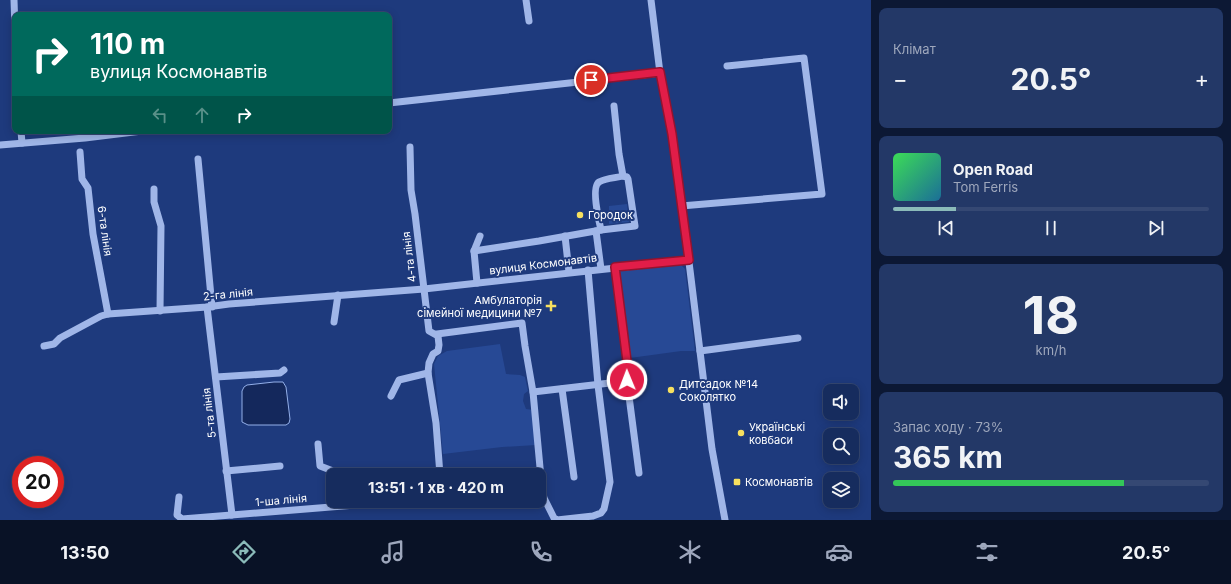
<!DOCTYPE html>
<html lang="uk">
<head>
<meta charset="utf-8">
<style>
	:root { --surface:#162c5e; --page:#233867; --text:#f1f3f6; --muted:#9ea7bc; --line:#354873; --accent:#8bbbb9 }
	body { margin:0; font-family:Inter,sans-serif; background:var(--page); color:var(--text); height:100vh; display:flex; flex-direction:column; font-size:15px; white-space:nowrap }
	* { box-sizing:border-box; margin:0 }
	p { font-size:13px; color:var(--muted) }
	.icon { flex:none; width:22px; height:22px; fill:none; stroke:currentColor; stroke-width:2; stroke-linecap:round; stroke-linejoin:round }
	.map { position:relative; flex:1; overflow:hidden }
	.details { display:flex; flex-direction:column; gap:8px; padding:8px; background:#0c1834; width:360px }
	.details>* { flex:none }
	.top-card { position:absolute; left:12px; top:12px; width:380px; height:122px; border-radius:8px; box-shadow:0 2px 10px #0003,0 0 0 1px var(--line); background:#00695c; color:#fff; overflow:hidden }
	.controls { position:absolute; left:823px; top:384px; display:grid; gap:8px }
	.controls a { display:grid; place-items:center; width:36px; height:36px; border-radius:8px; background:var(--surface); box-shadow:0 2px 10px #0003,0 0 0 1px var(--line); font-size:20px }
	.speed { position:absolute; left:12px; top:456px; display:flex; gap:8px; font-size:20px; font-weight:700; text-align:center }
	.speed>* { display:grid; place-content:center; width:52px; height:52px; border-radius:50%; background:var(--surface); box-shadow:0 2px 10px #0003,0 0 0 1px var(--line); line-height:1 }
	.speed .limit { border:6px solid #d22; background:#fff; color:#111 }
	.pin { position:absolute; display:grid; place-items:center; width:34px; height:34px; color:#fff; margin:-17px; border:2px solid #fff; border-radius:50%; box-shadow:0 1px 4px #0007 }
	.me { position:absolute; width:44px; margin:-22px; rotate:359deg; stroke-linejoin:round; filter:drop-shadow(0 0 3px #0008) }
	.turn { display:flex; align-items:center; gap:14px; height:84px; padding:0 12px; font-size:18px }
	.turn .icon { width:52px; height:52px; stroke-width:2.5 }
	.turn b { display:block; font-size:28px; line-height:34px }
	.lanes { display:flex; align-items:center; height:38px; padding:0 12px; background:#0003; justify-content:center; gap:20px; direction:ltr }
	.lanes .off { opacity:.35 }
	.big { font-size:30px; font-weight:700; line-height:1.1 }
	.details .widget { flex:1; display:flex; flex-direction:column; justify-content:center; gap:6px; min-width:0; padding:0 14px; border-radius:8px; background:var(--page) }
	.details .dial { align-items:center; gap:0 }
	.dial b { font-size:52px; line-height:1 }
	.song { display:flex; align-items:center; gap:12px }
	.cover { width:48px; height:48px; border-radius:6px; background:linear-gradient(135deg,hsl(130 70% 55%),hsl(200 70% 35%)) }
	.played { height:4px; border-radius:2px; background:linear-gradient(90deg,var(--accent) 20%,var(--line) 20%) }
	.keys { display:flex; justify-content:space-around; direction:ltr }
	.heat { display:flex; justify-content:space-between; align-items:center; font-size:22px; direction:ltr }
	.charge { height:6px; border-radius:3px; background:linear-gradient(90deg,#34c759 73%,var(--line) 0) }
	.trip { position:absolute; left:326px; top:468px; width:220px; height:40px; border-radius:8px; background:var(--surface); box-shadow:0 2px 10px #0003,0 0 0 1px var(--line); font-weight:700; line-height:40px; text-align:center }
	.tabs { display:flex; height:64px; justify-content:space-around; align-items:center; background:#091226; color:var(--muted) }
	.tabs .icon { width:28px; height:28px }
	.tabs .active { color:var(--accent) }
	.tabs b { font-size:18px; color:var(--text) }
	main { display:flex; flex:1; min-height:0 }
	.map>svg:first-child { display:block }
	.green { fill:#274995 }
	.water { fill:#14285c; stroke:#93afe9 }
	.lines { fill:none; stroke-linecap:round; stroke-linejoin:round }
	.minor { stroke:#a0b6e8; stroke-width:7 }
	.route-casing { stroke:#92132f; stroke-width:10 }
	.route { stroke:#e11d48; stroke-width:7 }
	.poi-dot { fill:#f7e05f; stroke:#1e3a7d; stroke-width:1.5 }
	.labels { text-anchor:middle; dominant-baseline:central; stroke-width:4; stroke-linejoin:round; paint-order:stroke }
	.poi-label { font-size:11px; fill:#fff; stroke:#1e3a7d; text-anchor:start }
	.street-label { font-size:11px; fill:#fff; stroke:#1e3a7d }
</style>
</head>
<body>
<main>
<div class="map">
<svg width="871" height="520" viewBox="0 0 871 520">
	<rect width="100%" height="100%" fill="#1e3a7d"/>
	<g class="green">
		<path d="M627,204L629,222L609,224V206Z"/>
		<path d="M676,264L681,265L685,269L695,351H681L630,358L618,275L619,271Z"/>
		<path d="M500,344L506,374L520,375L525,377L528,391L524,394L523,401L526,409L533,410L536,445L502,447L443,454L434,364L438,356L447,351Z"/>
	</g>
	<path class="water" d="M274,382H283L286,387L290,419L289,423L286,425H248L242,422V391L244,387L247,385Z"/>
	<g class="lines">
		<g class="minor">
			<path d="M14,0L15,29"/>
			<path d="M526,0L529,21"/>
			<path d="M651,0L660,73L672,133L690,270L712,449L725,520"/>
			<path d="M389,103L660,73"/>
			<path d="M21,131L22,143"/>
			<path d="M0,145L85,138L142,131"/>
			<path d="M410,147L411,190L415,214L429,331L438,336L439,345L438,351L433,354L429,363L428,373L436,423L440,475"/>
			<path d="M80,152L82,179L88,188L93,234L108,314"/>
			<path d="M198,159L212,307"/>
			<path d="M154,189V202L161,226L160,311"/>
			<path d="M681,206L822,194L804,58L727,66"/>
			<path d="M601,230C599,221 591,187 599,182C606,178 616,178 623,176"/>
			<path d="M596,231L601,269"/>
			<path d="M565,236L569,272"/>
			<path d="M474,251L480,236"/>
			<path d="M615,267L627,361V381L639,473"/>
			<path d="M477,283L474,251L539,241L601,230L635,226L628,179L627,177L623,176L619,154L614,106"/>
			<path d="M207,307L232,515"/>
			<path d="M334,322L338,295"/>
			<path d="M437,334L522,323L525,346L533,392L542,489L544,498L554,518L557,520L593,516L601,513L604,509L610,482L598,385L588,270"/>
			<path d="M44,346L54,344L60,338L101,316L108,314L207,307L229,304L424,289L689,260"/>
			<path d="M700,351L798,338"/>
			<path d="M216,377L280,373L284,370"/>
			<path d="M562,389L574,477"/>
			<path d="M533,392L627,381"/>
			<path d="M391,396L399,380L428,373"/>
			<path d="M318,444L320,466L333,471V475"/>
			<path d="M226,471L280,466"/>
			<path d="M179,497L177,515L182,519L405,501"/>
		</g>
	</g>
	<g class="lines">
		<defs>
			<path id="route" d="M591,80L660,72L672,134L689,260L615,267L627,361V380"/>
		</defs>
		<use href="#route" class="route-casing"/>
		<use href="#route" class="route"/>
	</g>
	<g class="poi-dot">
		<circle cx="580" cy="215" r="4"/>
		<path d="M549 300h4v4h4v4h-4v4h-4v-4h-4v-4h4z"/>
		<circle cx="671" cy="390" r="4"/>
		<circle cx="741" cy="433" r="4"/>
		<rect x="733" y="478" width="8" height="8" rx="2"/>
	</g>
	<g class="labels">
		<g class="poi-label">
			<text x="588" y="215">Городок</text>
			<text x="542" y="300" text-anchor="end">Амбулаторія<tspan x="542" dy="13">сімейної медицини №7</tspan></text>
			<text x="679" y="384">Дитсадок №14<tspan x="679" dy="13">Соколятко</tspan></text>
			<text x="749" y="427">Українські<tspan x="749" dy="13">ковбаси</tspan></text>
			<text x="745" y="482">Космонавтів</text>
		</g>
		<g class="street-label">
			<text transform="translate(105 231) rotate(82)">6-та лінія</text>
			<text transform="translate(409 257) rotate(-97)">4-та лінія</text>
			<text transform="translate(543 264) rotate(-7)">вулиця Космонавтів</text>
			<text transform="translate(228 294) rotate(-6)">2-га лінія</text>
			<text transform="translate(209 413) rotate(-97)">5-та лінія</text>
			<text transform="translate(281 500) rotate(-5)">1-ша лінія</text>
		</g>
	</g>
</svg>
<div class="controls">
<a><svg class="icon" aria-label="sound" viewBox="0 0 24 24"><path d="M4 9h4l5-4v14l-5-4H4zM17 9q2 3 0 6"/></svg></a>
<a><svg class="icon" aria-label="search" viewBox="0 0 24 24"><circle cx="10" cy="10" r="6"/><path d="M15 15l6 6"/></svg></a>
<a><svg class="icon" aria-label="layers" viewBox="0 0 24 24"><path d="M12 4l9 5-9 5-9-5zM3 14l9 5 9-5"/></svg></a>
</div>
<div class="speed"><div class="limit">20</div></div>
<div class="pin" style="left:591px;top:80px;background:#d93025"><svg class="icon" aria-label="arrive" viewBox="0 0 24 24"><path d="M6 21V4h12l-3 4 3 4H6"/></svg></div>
<svg class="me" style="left:627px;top:380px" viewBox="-20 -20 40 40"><circle r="17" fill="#e11d48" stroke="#fff" stroke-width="3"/><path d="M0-11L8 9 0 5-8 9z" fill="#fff"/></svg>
<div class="trip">13:51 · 1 хв · 420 m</div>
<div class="top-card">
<div class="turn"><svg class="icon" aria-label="right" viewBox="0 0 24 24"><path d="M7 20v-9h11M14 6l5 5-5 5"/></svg><div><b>110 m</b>вулиця Космонавтів</div></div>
<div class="lanes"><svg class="icon off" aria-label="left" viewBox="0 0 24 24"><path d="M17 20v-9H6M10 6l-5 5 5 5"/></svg><svg class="icon off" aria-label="ahead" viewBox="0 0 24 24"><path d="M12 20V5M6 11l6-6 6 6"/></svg><svg class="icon" aria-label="right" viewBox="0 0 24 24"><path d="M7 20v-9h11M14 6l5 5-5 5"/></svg></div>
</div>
</div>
<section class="details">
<div class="widget"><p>Клімат</p>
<div class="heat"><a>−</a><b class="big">20.5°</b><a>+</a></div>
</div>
<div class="widget">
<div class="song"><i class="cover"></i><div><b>Open Road</b><p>Tom Ferris</p></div></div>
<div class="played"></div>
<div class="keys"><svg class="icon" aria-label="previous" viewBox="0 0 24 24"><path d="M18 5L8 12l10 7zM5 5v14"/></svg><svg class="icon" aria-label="pause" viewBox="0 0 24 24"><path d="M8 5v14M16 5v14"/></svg><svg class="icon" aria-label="next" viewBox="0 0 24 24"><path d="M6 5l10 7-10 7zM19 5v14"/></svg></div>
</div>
<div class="widget dial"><b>18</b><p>km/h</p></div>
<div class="widget"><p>Запас ходу · 73%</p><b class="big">365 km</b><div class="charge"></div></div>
</section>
</main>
<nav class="tabs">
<b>13:50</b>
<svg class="icon active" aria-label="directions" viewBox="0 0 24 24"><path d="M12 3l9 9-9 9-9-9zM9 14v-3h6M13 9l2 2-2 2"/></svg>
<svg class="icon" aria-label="music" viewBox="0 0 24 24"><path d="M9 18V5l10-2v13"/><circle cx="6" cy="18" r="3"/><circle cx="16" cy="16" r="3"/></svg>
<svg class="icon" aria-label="phone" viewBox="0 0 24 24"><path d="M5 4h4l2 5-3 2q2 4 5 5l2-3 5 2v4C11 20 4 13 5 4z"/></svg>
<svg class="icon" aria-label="climate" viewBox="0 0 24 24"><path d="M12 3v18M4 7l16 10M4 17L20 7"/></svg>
<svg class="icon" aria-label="car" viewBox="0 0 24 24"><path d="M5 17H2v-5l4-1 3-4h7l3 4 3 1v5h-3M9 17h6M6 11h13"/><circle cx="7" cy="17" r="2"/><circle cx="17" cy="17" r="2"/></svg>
<svg class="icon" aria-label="filters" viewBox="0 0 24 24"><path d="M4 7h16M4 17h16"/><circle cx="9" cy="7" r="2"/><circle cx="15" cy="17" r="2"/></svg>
<b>20.5°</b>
</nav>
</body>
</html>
